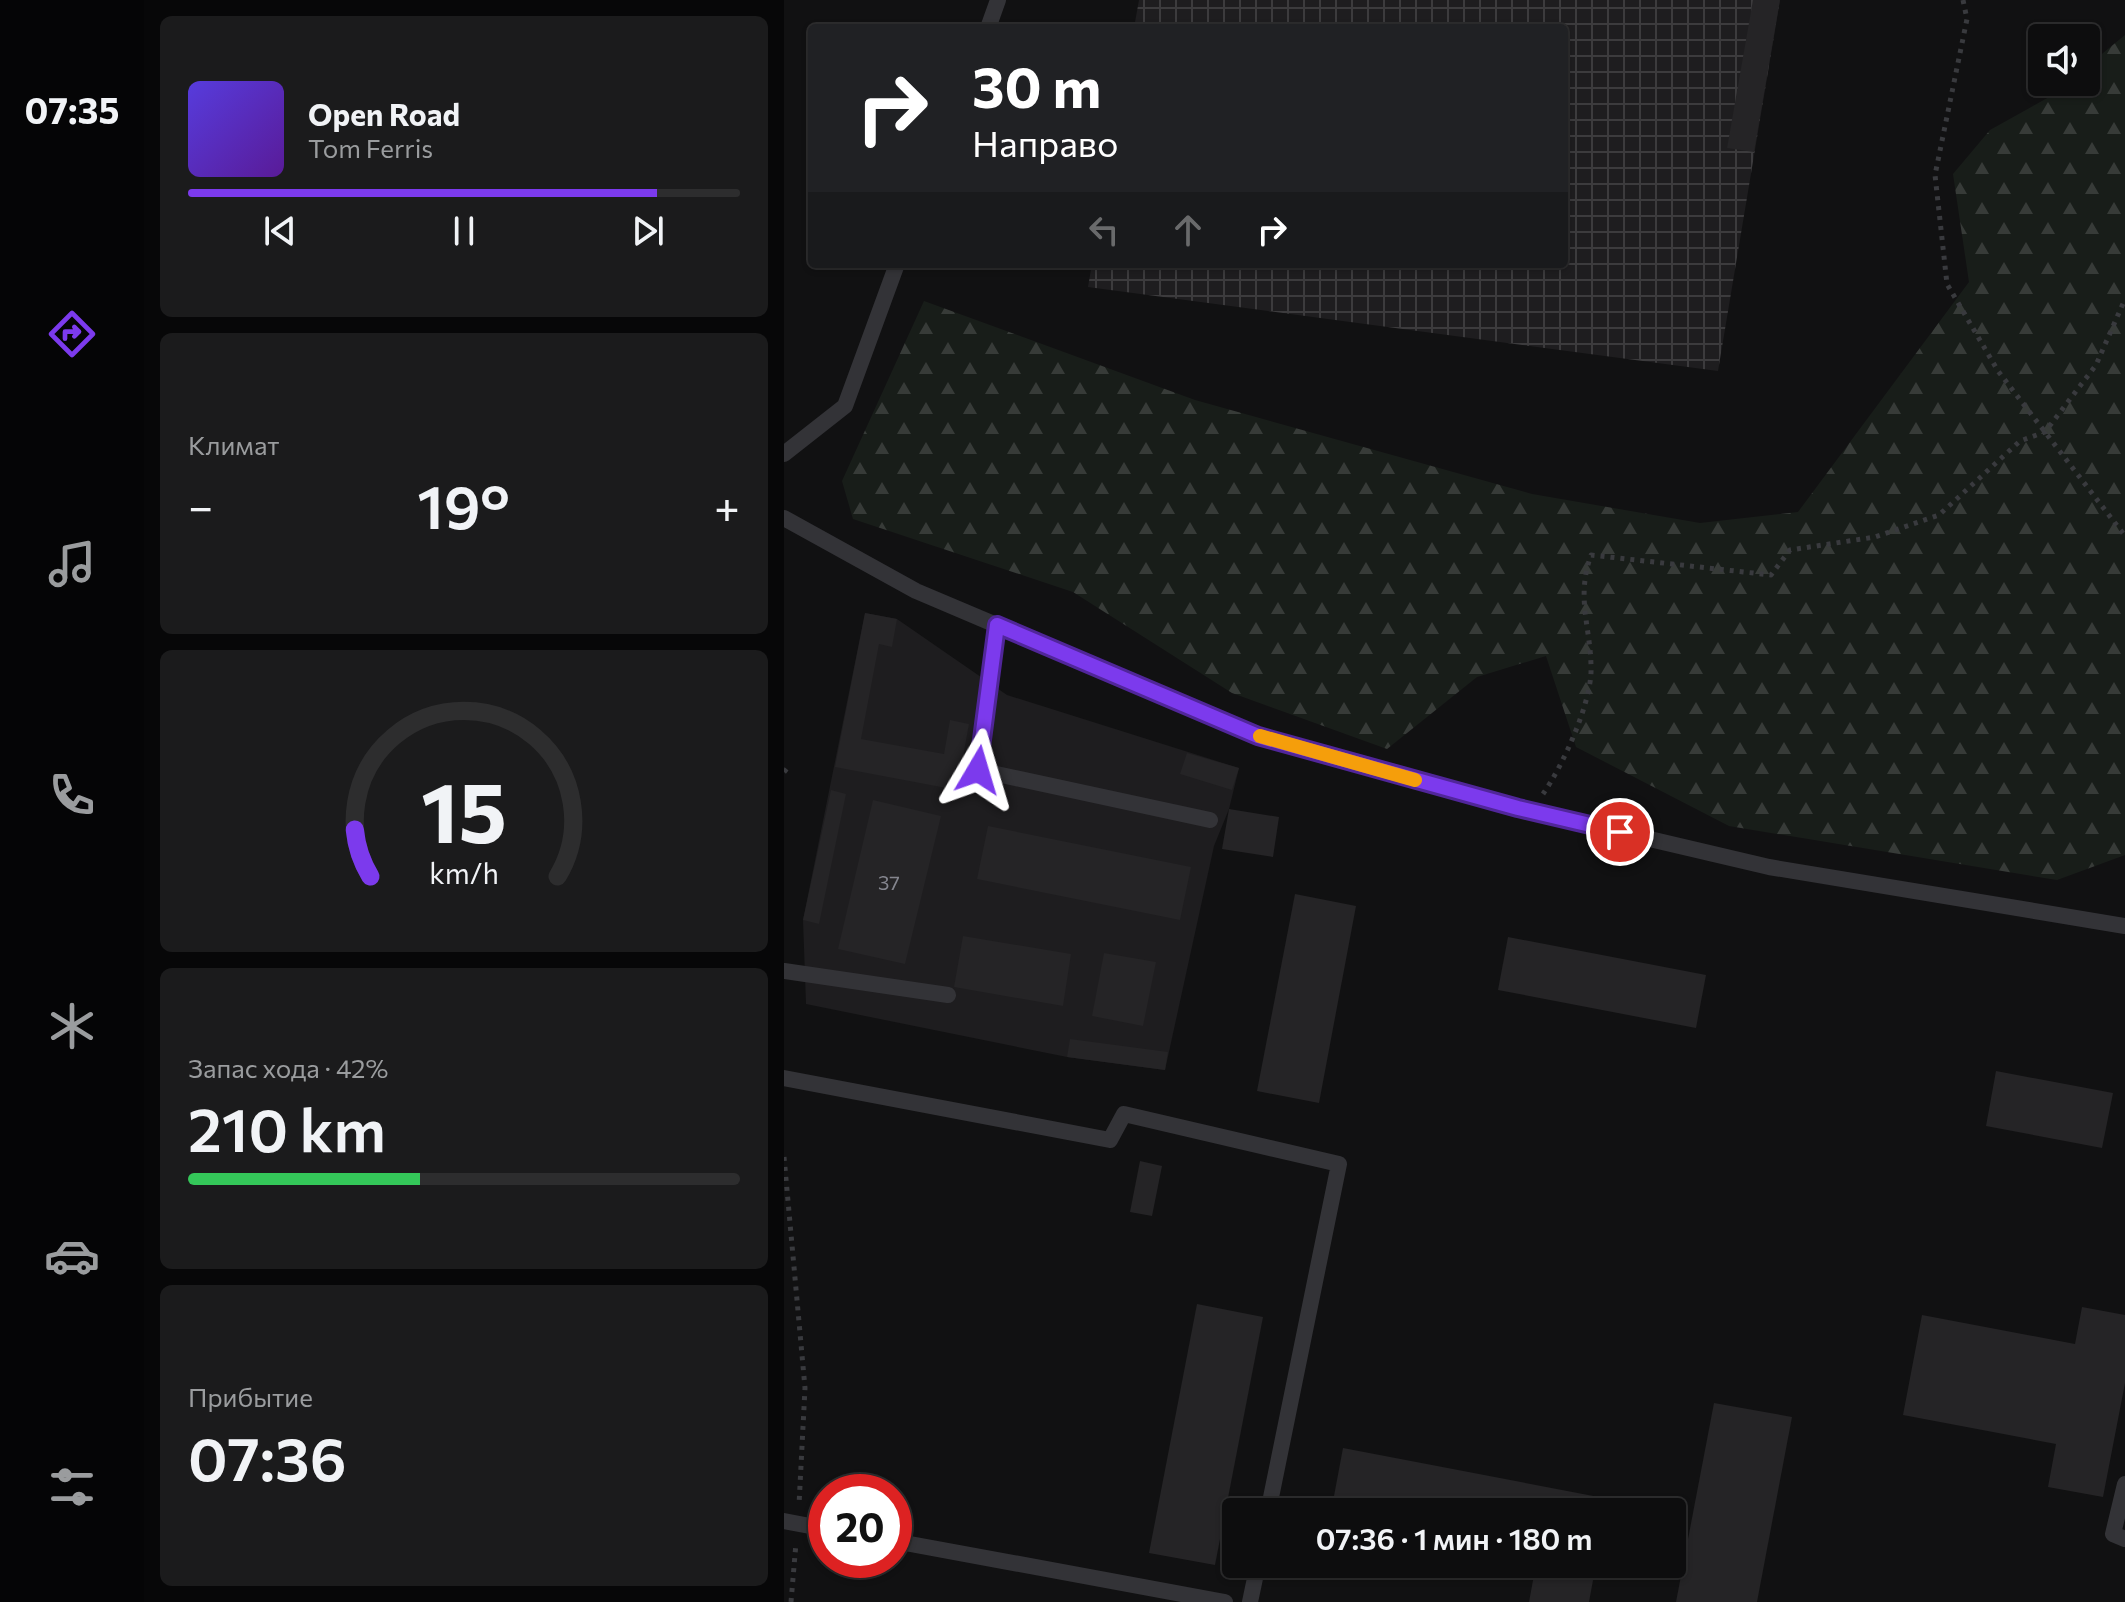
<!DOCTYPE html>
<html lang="ru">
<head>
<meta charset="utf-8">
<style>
	:root { --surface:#0d0d0e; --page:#1b1b1c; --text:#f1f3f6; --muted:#9a9c9e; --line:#2d2d2e; --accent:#7c3aed }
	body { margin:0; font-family:Commissioner,sans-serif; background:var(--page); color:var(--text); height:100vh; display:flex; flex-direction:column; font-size:30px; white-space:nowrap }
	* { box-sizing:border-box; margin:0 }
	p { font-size:26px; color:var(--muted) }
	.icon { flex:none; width:44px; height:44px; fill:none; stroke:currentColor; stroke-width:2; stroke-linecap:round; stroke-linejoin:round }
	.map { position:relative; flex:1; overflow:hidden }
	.sheet { display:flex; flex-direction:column; gap:16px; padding:16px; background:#070708; width:640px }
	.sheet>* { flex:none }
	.top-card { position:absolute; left:24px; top:24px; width:760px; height:244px; border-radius:8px; box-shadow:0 2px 6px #0004,0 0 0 2px var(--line); background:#202124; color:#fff; overflow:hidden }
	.tools { position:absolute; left:1244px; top:24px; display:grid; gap:16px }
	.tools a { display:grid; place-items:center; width:72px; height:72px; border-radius:8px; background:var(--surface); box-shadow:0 2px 6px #0004,0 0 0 2px var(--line); font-size:40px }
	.speed { position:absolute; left:24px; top:1474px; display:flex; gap:16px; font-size:40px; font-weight:700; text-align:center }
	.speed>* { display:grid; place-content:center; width:104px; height:104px; border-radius:50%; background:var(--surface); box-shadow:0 2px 6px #0004,0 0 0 2px var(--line); line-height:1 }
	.speed .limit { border:12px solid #d22; background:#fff; color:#111 }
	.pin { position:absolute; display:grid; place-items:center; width:68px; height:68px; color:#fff; margin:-34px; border:4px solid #fff; border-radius:50%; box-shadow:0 2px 8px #0007 }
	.me { position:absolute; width:88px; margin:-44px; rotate:7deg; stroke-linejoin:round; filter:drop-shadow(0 0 6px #0008) }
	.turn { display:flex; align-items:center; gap:28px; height:168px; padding:0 32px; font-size:36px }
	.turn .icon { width:104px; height:104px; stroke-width:2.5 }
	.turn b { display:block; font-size:56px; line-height:68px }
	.lanes { display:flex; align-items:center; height:76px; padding:0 32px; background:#0003; justify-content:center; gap:40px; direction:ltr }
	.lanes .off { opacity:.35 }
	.big { font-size:60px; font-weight:600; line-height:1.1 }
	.sheet .card { flex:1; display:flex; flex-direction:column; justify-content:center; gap:12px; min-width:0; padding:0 28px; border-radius:12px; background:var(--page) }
	.sheet .dial { align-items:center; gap:0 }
	.dial svg { height:208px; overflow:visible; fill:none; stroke:var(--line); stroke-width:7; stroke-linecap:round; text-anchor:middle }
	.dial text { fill:var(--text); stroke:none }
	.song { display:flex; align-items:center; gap:24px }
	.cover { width:96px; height:96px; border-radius:12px; background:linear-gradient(135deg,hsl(250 70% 55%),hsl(270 70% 35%)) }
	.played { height:8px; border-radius:4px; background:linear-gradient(90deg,var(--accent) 85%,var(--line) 85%) }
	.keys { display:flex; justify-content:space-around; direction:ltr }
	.heat { display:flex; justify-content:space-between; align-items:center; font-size:44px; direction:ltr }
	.charge { height:12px; border-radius:6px; background:linear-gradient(90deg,#34c759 42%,var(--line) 0) }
	.trip { position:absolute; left:438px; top:1498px; width:464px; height:80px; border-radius:8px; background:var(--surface); box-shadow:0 2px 6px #0004,0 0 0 2px var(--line); font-weight:600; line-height:80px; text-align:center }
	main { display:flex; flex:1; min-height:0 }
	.tabs { display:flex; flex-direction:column; width:144px; justify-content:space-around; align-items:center; background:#050506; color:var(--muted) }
	.tabs .icon { width:56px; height:56px }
	.tabs .on { color:var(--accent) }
	.tabs b { font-size:36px; color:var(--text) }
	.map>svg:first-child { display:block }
	.built { fill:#1e1d1f }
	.industrial { fill:url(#industrial-grid) }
	.forest { fill:url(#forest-firs) }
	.building { fill:#252426 }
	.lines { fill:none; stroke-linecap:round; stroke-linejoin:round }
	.path { stroke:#393a3e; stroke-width:5; stroke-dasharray:4 6; stroke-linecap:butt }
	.service { stroke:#333337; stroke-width:16 }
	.route-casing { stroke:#51269a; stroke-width:20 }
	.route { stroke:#7c3aed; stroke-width:14 }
	.slow { stroke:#f59e0b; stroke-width:14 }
	.labels { text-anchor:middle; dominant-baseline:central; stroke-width:8; stroke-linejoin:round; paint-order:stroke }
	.number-label { font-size:20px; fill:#84858e }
</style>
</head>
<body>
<main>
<nav class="tabs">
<b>07:35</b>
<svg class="icon on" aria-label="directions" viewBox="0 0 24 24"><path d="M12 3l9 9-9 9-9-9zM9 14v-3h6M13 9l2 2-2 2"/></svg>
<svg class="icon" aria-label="music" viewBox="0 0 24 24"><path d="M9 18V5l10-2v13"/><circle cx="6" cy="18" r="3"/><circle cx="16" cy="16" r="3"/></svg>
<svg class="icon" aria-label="phone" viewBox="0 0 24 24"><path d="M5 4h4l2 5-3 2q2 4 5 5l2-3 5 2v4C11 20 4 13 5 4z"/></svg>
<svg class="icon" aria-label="climate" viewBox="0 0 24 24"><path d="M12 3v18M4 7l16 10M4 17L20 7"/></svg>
<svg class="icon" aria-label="car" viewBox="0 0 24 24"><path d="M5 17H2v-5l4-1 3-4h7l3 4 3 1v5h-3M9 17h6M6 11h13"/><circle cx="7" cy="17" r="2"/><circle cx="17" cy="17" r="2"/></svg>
<svg class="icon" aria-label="filters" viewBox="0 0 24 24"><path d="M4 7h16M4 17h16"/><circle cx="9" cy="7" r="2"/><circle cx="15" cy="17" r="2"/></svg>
</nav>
<section class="sheet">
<div class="card">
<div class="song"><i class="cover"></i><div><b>Open Road</b><p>Tom Ferris</p></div></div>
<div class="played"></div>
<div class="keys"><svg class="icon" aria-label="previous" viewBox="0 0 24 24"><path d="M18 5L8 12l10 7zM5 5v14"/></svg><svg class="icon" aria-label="pause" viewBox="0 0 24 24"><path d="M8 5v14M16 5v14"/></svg><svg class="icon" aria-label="next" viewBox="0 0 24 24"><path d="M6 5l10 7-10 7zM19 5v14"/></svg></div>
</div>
<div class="card"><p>Климат</p>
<div class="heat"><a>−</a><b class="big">19°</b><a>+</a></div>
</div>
<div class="card dial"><svg viewBox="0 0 100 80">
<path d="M14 69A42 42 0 1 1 86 69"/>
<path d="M14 69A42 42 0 0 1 8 51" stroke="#7c3aed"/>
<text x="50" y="56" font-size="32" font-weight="700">15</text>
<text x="50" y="72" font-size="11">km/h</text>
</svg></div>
<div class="card"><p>Запас хода · 42%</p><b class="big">210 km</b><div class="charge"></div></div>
<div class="card"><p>Прибытие</p><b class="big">07:36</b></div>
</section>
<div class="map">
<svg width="1341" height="1602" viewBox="0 0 1341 1602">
	<defs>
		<pattern id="industrial-grid" width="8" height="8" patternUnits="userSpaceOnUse" patternTransform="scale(2)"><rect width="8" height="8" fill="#1e1d1f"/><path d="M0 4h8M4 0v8" fill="none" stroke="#3c3b3d"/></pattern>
		<pattern id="forest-firs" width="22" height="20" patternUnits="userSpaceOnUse" patternTransform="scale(2)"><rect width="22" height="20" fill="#181d19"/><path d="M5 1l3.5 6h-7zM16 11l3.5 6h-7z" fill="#373b38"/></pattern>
	</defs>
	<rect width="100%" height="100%" fill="#111112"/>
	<path class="built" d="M81,613L113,619L223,695L455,768L445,809L430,846L381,1070L283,1057L22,1004L19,920Z"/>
	<path class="industrial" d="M355,0H996L934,371L304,287L308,264H780V28H350Z"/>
	<path class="forest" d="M1341,35V855L1273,880L945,826L792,747L762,656L693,677L603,749L448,693L289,592L69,519L58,481L140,301L411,400L748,494L916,523L1014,512L1185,282L1169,174L1206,130L1267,96L1284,82H1302V67Z"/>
	<g class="building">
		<path d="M969,0H996L970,152L943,148Z"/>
		<path d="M81,613L113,619L108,647L95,644L77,739L160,754L166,720L185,724L173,790L51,767Z"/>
		<path d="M403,753L455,768L448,790L396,774Z"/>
		<path d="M47,790L62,794L35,924L19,920Z"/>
		<path d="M89,800L157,816L121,964L54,949Z"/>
		<path d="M445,809L495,817L489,857L438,849Z"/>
		<path d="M204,826L407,867L396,920L193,879Z"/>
		<path d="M511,894L572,906L535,1103L473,1091Z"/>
		<path d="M179,936L287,954L279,1006L170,987Z"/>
		<path d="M724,937L922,975L912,1028L714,990Z"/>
		<path d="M320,953L372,962L359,1026L308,1016Z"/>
		<path d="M286,1039L384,1052L381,1070L283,1057Z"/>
		<path d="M1212,1071L1329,1093L1318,1148L1202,1126Z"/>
		<path d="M356,1161L378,1166L368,1216L346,1212Z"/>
		<path d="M413,1304L479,1317L431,1565L365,1553Z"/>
		<path d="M1298,1307L1341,1315V1383L1319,1497L1264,1487L1272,1444L1119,1415L1138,1315L1291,1344Z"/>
		<path d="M930,1403L1008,1417L973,1602H892Z"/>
		<path d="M559,1448L825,1499L822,1512H547Z"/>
		<path d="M702,1564H812L805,1602H745L750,1575Z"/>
	</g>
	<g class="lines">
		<g class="path">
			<path d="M1179,0L1183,19L1151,175L1163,284L1214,371L1341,536"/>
			<path d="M0,772L6,765"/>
			<path d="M759,794C779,765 805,708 807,673C808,629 791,600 807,555L987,575L1006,550L1091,537L1155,515L1236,441L1261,432L1312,365L1341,299"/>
			<path d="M0,1157L21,1388L15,1505"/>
			<path d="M7,1602L12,1543"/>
		</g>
		<g class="service">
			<path d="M204,28L214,0"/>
			<path d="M0,454L61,406L113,264"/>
			<path d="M0,518L132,591L474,736L734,808L985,867L1341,926"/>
			<path d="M213,625L194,770L426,820"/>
			<path d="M0,971L164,995"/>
			<path d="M0,1078L326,1140L340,1114L555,1164L484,1512"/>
			<path d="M1341,1484L1329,1534L1341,1539"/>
			<path d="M0,1521L42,1529"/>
			<path d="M110,1541L441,1602"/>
			<path d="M466,1602L474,1564"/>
		</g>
	</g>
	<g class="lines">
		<defs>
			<path id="route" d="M194,770L213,625L474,736L734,808L836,832"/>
		</defs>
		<use href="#route" class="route-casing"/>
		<use href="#route" class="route"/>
		<path class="slow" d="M476,736L631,780"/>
	</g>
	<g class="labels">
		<g class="number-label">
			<text x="105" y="882">37</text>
		</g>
	</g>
</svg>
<div class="tools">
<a><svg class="icon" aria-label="sound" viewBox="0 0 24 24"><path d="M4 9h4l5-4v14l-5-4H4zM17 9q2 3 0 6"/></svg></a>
</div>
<div class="speed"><div class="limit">20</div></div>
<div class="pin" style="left:836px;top:832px;background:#d93025"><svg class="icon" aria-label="arrive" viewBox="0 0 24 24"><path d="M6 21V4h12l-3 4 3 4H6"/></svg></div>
<svg class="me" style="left:194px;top:770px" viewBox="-20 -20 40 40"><path d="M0-17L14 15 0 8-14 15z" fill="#7c3aed" stroke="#fff" stroke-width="4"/></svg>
<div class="trip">07:36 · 1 мин · 180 m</div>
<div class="top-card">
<div class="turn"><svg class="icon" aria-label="right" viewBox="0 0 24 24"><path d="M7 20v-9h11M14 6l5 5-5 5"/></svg><div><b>30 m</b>Направо</div></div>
<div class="lanes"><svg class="icon off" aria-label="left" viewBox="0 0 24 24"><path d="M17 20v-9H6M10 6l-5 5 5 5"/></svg><svg class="icon off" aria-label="ahead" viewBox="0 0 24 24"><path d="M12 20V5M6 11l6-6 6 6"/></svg><svg class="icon" aria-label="right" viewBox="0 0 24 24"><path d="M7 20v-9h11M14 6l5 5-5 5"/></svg></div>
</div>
</div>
</main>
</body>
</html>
